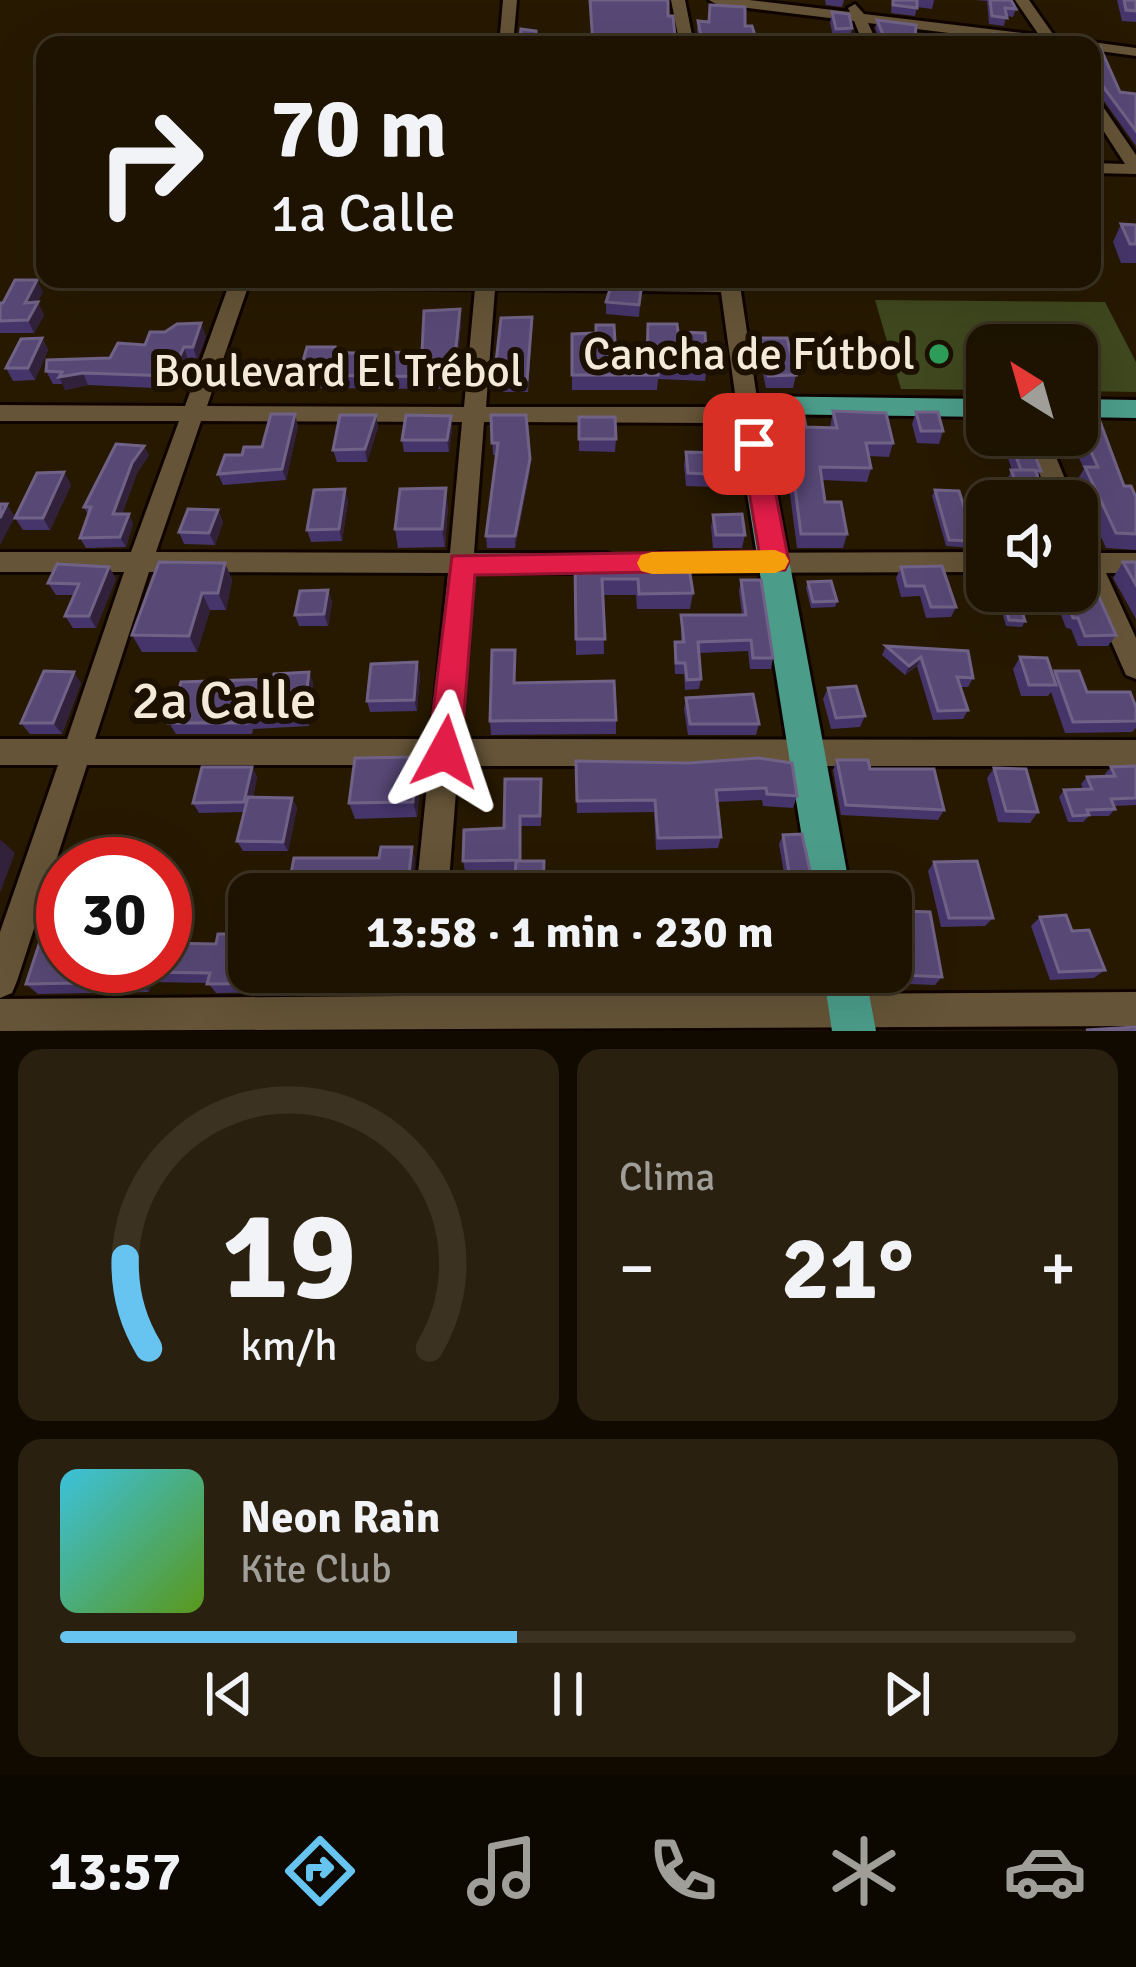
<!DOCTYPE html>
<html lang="es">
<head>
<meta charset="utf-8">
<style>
	:root { --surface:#1d1300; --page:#2a200f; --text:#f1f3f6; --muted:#a09e99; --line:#3b3222; --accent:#67c4f0 }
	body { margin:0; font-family:Signika,sans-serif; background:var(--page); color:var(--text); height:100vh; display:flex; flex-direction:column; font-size:45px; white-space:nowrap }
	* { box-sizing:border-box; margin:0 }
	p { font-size:39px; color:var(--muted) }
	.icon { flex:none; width:66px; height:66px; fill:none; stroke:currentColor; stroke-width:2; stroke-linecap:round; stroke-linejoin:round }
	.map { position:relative; height:1031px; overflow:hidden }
	.details { display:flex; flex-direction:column; gap:18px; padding:18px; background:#100a00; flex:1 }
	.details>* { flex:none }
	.banner { position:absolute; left:36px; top:36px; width:1065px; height:252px; border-radius:24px; box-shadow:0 12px 48px #0002,0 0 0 3px var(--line); background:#1d1300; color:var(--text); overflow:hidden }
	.needle { width:78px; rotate:323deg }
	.buttons { position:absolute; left:966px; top:324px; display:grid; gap:24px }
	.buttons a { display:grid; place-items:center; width:132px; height:132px; border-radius:24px; background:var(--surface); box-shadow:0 12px 48px #0002,0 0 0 3px var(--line); font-size:60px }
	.speed { position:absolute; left:36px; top:837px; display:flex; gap:24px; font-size:60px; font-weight:700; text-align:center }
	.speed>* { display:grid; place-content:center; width:156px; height:156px; border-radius:50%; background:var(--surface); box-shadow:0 12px 48px #0002,0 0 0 3px var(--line); line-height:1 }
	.speed .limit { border:18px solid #d22; background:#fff; color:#111 }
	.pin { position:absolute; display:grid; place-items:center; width:102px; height:102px; color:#fff; margin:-51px; border-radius:24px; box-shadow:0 6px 18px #0006 }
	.me { position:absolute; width:132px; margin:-66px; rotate:5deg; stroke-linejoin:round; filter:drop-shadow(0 0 9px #0008) }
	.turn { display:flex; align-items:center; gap:42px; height:252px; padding:0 36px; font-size:54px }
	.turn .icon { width:156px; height:156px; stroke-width:2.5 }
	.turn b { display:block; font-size:84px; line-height:102px }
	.big { font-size:90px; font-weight:700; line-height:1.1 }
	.details .card { flex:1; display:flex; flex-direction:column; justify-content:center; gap:18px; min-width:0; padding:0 42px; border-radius:24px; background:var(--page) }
	.details .dial { align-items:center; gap:0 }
	.dial svg { height:312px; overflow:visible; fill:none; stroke:var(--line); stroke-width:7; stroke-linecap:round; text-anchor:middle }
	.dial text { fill:var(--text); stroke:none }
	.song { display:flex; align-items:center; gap:36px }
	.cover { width:144px; height:144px; border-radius:18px; background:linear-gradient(135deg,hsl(190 70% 55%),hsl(90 70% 35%)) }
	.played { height:12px; border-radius:6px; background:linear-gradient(90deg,var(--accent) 45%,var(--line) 45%) }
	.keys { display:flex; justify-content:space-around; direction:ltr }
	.heat { display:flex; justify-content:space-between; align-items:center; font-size:66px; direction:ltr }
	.details .tiles { flex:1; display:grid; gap:18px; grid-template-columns:1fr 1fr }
	.card:last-child { grid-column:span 2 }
	.trip { position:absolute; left:228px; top:873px; width:684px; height:120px; border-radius:24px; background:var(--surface); box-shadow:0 12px 48px #0002,0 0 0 3px var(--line); font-weight:700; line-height:120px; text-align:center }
	.menu { display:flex; height:192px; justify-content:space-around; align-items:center; background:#0c0800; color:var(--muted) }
	.menu .icon { width:84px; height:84px }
	.menu .on { color:var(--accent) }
	.menu b { font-size:54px; color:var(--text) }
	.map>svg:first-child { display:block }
	.green { fill:#3f481e }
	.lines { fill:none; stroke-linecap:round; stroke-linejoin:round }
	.minor-casing { stroke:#100400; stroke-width:6 }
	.major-casing { stroke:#100400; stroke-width:6 }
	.minor { fill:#655437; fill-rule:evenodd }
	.major { fill:#4b9d8a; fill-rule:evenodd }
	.wall { fill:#45356a }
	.shaded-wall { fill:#31213b }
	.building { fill:#584876; stroke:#706286; stroke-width:3 }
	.route { fill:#e11d48; stroke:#92132f; stroke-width:3 }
	.slow { fill:#f59e0b }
	.leisure-dot { fill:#2e9e5b; stroke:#1c1000; stroke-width:4.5 }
	.labels { text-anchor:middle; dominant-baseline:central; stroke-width:12; stroke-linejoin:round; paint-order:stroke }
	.poi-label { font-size:45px; fill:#f4ead9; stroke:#1c1000; text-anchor:end }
	.street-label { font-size:45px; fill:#f4ead9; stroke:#1c1000 }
	.near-street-label { font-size:54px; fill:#f4ead9; stroke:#1c1000 }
</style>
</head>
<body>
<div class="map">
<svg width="1136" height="1031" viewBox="0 0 1136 1031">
	<rect width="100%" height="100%" fill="#271900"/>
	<path class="green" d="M875,300L1105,302L1136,362V392L1077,391V345H987V390L901,389Z"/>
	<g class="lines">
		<defs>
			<g id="minor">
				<path d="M503,0H517L513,45H499Z"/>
				<path d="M671,0H685L694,45H680Z"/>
				<path d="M709,0H749L850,12L848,8L855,4L864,14L1039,35L1015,0H1029L1055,37L1136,48V56L1092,50V45H1046L868,23L878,45H864L854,21L716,4Z"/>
				<path d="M1092,96L1097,98L1136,155V174L1092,173V163L1125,164L1092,113Z"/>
				<path d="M231,279H739L758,405L755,410L713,423L484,422L474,553H607L616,556L619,563L616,570L607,573H473L460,739L1136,740V766H458L448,894H416L429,765H87L17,981L12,993L0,998V932L58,765H0V739H67L124,572H0V552H131L179,421H0V405L185,406ZM248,287L475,289L464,407L207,406ZM495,289L721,292L736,401L713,407H486ZM201,421L462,422L450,553L156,552ZM149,572L448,573L431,739H95Z"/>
				<path d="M1025,435H1047L1074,501H1050Z"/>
				<path d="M1077,528L1086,530L1097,553H1136V573H1106L1136,638V679L1126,675L1081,573L1077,572Z"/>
				<path d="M987,552V572L659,573L650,570L647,563L650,556L659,553Z"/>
				<path d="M409,972H443L440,996L1136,992V1026L0,1031V999L407,996Z"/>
			</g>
			<g id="major">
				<path d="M747,396L987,399V417L762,414L851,894H811L733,405Z"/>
				<path d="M1077,399L1136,400V418L1077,417Z"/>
				<path d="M823,972H865L876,1031H832Z"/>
			</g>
		</defs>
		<use href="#minor" class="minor-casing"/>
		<use href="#major" class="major-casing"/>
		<use href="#minor" class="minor"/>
		<use href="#major" class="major"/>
	</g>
	<g class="wall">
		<path d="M590,0L668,16L675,36L674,45H592Z"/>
		<path d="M825,0H844L842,7L826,5Z"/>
		<path d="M892,0H934L932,9L917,7L915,16L891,13Z"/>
		<path d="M974,0H1011L1016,9L1013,17L1006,16L1004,26L989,24L987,1Z"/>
		<path d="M1117,0H1136V22L1122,21Z"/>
		<path d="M832,12L852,28L850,40H834L830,23Z"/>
		<path d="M877,20L915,41L914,45H882L875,28Z"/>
		<path d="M698,21L745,26L758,45H700L697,30Z"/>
		<path d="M1092,47L1120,92L1136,94V146L1099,94L1092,95Z"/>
		<path d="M1121,224L1136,225V263H1121L1113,242Z"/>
		<path d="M642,283L639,317L606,314V302Z"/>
		<path d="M43,292L37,302L44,315L34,333H0V303Z"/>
		<path d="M461,322L455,389L302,388L299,375L336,352H422Z"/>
		<path d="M648,324L678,332L707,365L705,381L658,379L657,390H572V334L616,359H646Z"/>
		<path d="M532,330L528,392H495L494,380Z"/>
		<path d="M206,336L197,360H188L175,389L88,385L65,390L63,384H53L46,371L110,358L145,345Z"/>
		<path d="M42,338L48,350L35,380L13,381L6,368Z"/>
		<path d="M760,338L796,375L793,388H766L758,351Z"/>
		<path d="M1077,408L1124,486L1136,497V550L1106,548L1076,482L1084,469L1073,445H1065L1061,435H1077Z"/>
		<path d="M778,411L806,427L830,428L833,411L893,443L889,457L869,456L871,468L867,482L822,480L825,502L847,534L843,548H797L788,479L775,425Z"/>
		<path d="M916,412L943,431L939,444L917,443L912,424Z"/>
		<path d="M376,415L378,427L367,462H337L333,450Z"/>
		<path d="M491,415L530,470L515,548H487L486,536L497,455H493Z"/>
		<path d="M451,416L452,428L449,452H404L402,440Z"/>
		<path d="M579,417L616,439L615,452L579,451Z"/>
		<path d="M298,426L286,480L223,485L218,474L242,455L262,447Z"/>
		<path d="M991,435H1027L1041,471L1038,477L1043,490L1037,501H1012L1005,483L1012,470L1004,447H995Z"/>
		<path d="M727,448L744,476L742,488L686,486L684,465L686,452L726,453Z"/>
		<path d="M149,455L137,473L122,514L133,523L126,547L86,548L80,538L88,515L84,507Z"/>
		<path d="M64,472L71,485L50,530H23L15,518Z"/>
		<path d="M935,490L975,541L972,548L946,546L932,496Z"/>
		<path d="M348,501L342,541L311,542L307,530Z"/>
		<path d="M448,506L445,547L398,548L395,529Z"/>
		<path d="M218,510L223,522L215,545L184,544L179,532Z"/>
		<path d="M713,515L745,535L742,548H713L711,527Z"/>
		<path d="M575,562L693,593L690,609H637L636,595H603L604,654L576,655Z"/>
		<path d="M1123,562H1136V619L1113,578Z"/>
		<path d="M225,563L232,580L226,610H210L197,652H142L132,635Z"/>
		<path d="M109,567L116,579L96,628H73L65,616L74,595H56L48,583Z"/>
		<path d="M901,567L956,607L951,617L926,618L920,596L901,597L896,578Z"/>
		<path d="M968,570H987V590L969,589L965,577Z"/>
		<path d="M741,580L773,658L771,669H750L748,651L699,653L701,679L699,689L685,690L684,674H675L674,653L675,642H681V615H742L739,591Z"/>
		<path d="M808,582L837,601L835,607L811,608L806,588Z"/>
		<path d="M328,590L332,602L328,626H299L295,615Z"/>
		<path d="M996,591H1016L1025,621L1022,627L1006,626Z"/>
		<path d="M1052,591H1077L1116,635L1108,646H1078L1071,629L1066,628Z"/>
		<path d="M886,646L968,651L973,678L968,687H961L968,710L963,719L933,720L917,666L905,675L882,655Z"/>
		<path d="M515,650V683L616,720V734L491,735L490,721Z"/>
		<path d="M1020,657L1052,675L1055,671L1087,692L1136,707V728L1132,732L1065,733L1051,692L1048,696H1021L1013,669Z"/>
		<path d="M417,662L420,674L417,711L370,712L367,701Z"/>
		<path d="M309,672L313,683L309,726L253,729L252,734H176L169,723L273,679Z"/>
		<path d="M81,683L62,734H30L21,723Z"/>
		<path d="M828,688L865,716L860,727L831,729L823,699Z"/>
		<path d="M686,698L759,724L756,735H688L684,709Z"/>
		<path d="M417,757L421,773L417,817L355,819L349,803Z"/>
		<path d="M837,760L870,769L944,810L938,820L841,815L833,770Z"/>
		<path d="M576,761L688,763L797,796L793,808L763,806L762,800L717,802L721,837L718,848L656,850L654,812L577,813Z"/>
		<path d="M1136,766V805L1114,806L1115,809L1109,816H1089L1083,822H1068L1059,797L1064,790L1083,789L1081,784L1087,777L1106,776L1105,774L1111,767Z"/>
		<path d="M252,767L257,777L253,797L292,798L297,808L288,851H243L237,841L244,812L199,813L193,803Z"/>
		<path d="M994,768L1038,812L1030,823L998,822L987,778Z"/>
		<path d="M541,779V826H521L516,870L465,871L463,861L504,828Z"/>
		<path d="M783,835L815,894H781L784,885H786L779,844Z"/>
		<path d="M934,862L993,918L985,926L941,927L928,871Z"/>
		<path d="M904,911L942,977L935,985L879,983L877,972H891L899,930L897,920Z"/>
		<path d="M1040,917L1072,931L1105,970L1094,978L1050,980L1031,926Z"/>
		<path d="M46,923L321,972L318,992L216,993L208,983L152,982L149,992L38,994L26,984Z"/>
		<path d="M467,972H510V975L468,977Z"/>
		<path d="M792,972H824L825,978L820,985H794Z"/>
	</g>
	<g class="shaded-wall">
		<path d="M1102,85L1099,94L1092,95V87Z"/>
		<path d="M37,280L43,292L32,313L38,302L44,315L34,333L28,320L25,303Z"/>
		<path d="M460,309L461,322L455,389L453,377Z"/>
		<path d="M201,323L206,336L197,360L193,347Z"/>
		<path d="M42,338L48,350L35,380L28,368Z"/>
		<path d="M184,347L188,360L175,389L170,376Z"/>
		<path d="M83,373L88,385L65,390L59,377Z"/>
		<path d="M295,414L298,426L286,480L282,469Z"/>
		<path d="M376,415L378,427L367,462L365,449Z"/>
		<path d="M451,416L452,428L449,452L447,440Z"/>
		<path d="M144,446L149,455L137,473L118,524L113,514L132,463Z"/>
		<path d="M530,459V470L515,548V536Z"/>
		<path d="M64,472L71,485L50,530L43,518Z"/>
		<path d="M446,488L448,506L445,547L442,529Z"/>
		<path d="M345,489L348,501L342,541L339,529Z"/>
		<path d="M7,504L15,517L0,545V518Z"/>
		<path d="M218,510L223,522L215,545L209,533Z"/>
		<path d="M129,514L133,523L126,547L120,537Z"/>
		<path d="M225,563L232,580L226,610L218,593Z"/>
		<path d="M109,567L116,579L96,628L89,616Z"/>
		<path d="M328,590L332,602L328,626L324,614Z"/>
		<path d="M202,593L210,610L197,652L189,636Z"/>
		<path d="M921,657L917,666L905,675L909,666Z"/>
		<path d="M417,662L420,674L417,711L414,700Z"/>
		<path d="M74,672L81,683L62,734L53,723Z"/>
		<path d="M309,672L313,683L309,726L304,714Z"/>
		<path d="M417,757L421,773L417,817L413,802Z"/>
		<path d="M252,767L257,777L250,812L244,802Z"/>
		<path d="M292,798L297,808L288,851L283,842Z"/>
		<path d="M1,840L15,853L0,893V841Z"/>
		<path d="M412,847L415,859L412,894L408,883Z"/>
		<path d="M142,972L152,982L149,992L139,982Z"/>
		<path d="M314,972H321L318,992L312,983Z"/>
	</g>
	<g class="building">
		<path d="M590,0H668V16H673L675,36L658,35V43L643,42V45H593Z"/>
		<path d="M893,0H917V8L893,5Z"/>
		<path d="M990,0H1011L1016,9L1005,8L1007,18L992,16Z"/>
		<path d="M1124,0H1136V11L1126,10Z"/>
		<path d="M710,5L745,7V26H752L758,45H711L713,41H702L698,21L709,22Z"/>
		<path d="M832,12L849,14L852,28L836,29Z"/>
		<path d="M877,20L916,25L915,41L886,42Z"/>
		<path d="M521,29L536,31L535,45H519Z"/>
		<path d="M994,34L1033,41L1035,45H993Z"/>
		<path d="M1092,47H1100L1120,92L1136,94V131L1102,85L1092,87V82H1094L1092,78Z"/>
		<path d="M1121,224L1136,225V244H1130Z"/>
		<path d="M15,280H37L25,303L38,302L28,320L0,321V303H3Z"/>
		<path d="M612,283H642L639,305L606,302Z"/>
		<path d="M460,309L453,377L299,375L307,347H335L334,352L352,353L422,352L424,311Z"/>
		<path d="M532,317L527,380H494L501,318Z"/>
		<path d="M201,323L193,347H184L170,376L83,373L59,377L62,372L46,371L47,360L110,358L118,343L145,345L150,332H165L177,324Z"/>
		<path d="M648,324H677L678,332L705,333L707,365L657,364L658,375H572V334L596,333V325H614L616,359H647Z"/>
		<path d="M42,338L28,368H6L21,339Z"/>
		<path d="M760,338H787L796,375L768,376Z"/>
		<path d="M1077,408H1095L1124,486H1131L1136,497V534L1116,533L1085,467H1098L1081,430H1077Z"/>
		<path d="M778,411H803L806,427L837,428L833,411L886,413L893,443H866L871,468L820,467L825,502H841L847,534H801L792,465Z"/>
		<path d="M916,412H938L943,431H921Z"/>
		<path d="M271,414H295L282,469L218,474L225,455H242L244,447H262Z"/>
		<path d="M340,415H376L365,449L333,450Z"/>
		<path d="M406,415L451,416L447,440H402Z"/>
		<path d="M491,415H526L530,459L515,536H486L498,443H492Z"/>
		<path d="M579,417H615L616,439H579Z"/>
		<path d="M999,435H1027L1041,471L1021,470L1009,437H1000Z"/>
		<path d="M116,444L144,446L132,463L113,514H129L120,537L80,538L91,507H84Z"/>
		<path d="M727,448H740L744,476L688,473L686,452L727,453Z"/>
		<path d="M1011,470H1035L1043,490H1019Z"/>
		<path d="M64,472L43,518H15L37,473Z"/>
		<path d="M446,488L442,529H395L400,489Z"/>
		<path d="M345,489L339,529L307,530L314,490Z"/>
		<path d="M935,490L959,491L975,541L949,540Z"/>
		<path d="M0,504H7L0,518Z"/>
		<path d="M188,509L218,510L209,533L179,532Z"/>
		<path d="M742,514L745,535H716L713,515Z"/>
		<path d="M688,561L693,593L639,594L638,579H602L605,639H576L575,562Z"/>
		<path d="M1077,561L1085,566L1116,635L1085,636L1078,618H1073L1063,591H1077Z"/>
		<path d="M159,562L225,563L218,593H202L189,636L132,635Z"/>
		<path d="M1123,562H1136V585Z"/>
		<path d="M57,564L109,567L89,616H65L79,584L48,583Z"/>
		<path d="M942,566L956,607H931L924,586H906L901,567Z"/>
		<path d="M968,570H987V583H972Z"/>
		<path d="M741,580H761L773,658H753L751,640L698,642L701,679L687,680L685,663H676L675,642H684L681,615H746Z"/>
		<path d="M831,581L837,601L813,602L808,582Z"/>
		<path d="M328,590L324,614L295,615L300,591Z"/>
		<path d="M1001,591H1016L1025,621L1009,620Z"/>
		<path d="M886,646L968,651L973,678L957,677L968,710L938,711L921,657L909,666Z"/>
		<path d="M492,650H515L514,683L614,681L616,720L490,721Z"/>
		<path d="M1020,657L1047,658L1056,685H1029Z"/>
		<path d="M417,662L414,700L367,701L371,664Z"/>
		<path d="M44,671L74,672L53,723H21Z"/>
		<path d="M1055,671H1079L1087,692H1130L1136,707V721L1073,722Z"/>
		<path d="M309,672L304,714L248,718L247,723H169L181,682L273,679L274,674Z"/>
		<path d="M856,686L865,716L836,718L828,688Z"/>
		<path d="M753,694L759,724H690L686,698Z"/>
		<path d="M417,757L413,802L349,803L355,758Z"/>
		<path d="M759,758L792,763L797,796L767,794L766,788L716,790L721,837L658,838L655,800L577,801L576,761L688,763Z"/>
		<path d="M837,760H868L870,769H934L944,810L846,805Z"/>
		<path d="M1136,766V798L1111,799L1115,809L1087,810L1089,815L1073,816L1064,790L1092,789L1087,777L1115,776L1111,767Z"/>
		<path d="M202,767H252L244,802L193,803Z"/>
		<path d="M994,768L1026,769L1038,812L1006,811Z"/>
		<path d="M505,779H541L540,816H520V860L463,861L464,830L504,828Z"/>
		<path d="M248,797L292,798L283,842L237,841Z"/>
		<path d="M802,834L815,894H786L784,885H791L783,835Z"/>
		<path d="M381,847H412L408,883L420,888L419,894H287L294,858H379Z"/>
		<path d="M516,861H544L543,894H514Z"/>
		<path d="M977,861L993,918H949L934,862Z"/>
		<path d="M904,911L930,912L942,977L885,974V972H891V930H907Z"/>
		<path d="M1066,915L1072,931L1089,930L1105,970L1059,972L1040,917Z"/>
		<path d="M46,923L63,924V966H165V943L216,944L218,934H246L249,923V972H314L312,983L207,984L210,973L142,972L139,982L26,984Z"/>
		<path d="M798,972H824L825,978H798Z"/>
		<path d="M1136,1027V1031L1086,1030Z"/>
	</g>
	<path class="route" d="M754,435L766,444L789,562L785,570L475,575L461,752L456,762L445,766L433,762L428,752L452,556L759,551L741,444Z"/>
	<path class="slow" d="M775,550L785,554L789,561L785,569L775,573L652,574L641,571L637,563L641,555L652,552Z"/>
	<circle class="leisure-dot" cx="939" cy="354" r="12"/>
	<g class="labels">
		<g class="poi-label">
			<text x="915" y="354">Cancha de Fútbol</text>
		</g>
		<g class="street-label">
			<text x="338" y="371">Boulevard El Trébol</text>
		</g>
		<g class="near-street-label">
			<text x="224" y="700">2a Calle</text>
		</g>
	</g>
</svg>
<div class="buttons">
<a><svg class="needle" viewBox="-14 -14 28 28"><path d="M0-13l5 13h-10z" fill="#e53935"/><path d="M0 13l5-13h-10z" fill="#a09e99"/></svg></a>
<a><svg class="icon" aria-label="sound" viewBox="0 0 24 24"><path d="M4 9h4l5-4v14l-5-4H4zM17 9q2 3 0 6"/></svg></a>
</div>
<div class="speed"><div class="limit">30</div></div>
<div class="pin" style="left:754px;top:444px;background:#d93025"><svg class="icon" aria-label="arrive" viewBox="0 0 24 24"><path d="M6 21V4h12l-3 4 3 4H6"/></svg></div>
<svg class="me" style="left:445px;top:752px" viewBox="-20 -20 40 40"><path d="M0-17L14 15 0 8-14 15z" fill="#e11d48" stroke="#fff" stroke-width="4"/></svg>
<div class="trip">13:58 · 1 min · 230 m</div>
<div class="banner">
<div class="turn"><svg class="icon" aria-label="right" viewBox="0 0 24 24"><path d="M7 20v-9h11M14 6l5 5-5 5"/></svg><div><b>70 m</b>1a Calle</div></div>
</div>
</div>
<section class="details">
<div class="tiles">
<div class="card dial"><svg viewBox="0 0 100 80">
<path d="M14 69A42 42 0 1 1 86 69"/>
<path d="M14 69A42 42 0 0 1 8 46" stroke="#67c4f0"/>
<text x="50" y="56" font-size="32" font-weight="700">19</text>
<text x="50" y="72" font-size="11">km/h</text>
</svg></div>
<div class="card"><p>Clima</p>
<div class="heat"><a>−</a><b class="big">21°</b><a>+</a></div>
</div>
<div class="card">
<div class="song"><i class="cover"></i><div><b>Neon Rain</b><p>Kite Club</p></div></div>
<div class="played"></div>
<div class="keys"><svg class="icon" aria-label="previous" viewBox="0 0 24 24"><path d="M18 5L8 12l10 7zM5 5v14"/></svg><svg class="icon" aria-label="pause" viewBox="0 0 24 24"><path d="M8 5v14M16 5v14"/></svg><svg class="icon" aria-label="next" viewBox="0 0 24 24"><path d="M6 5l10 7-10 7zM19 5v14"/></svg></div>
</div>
</div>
</section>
<nav class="menu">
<b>13:57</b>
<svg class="icon on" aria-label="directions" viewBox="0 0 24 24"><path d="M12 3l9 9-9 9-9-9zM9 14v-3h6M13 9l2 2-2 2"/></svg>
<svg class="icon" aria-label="music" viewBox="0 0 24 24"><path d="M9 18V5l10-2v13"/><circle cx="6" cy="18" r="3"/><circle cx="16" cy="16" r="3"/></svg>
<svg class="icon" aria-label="phone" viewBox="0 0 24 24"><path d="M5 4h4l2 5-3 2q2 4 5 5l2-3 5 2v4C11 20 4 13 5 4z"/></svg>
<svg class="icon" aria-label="climate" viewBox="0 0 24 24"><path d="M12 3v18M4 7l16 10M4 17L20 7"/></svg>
<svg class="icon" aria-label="car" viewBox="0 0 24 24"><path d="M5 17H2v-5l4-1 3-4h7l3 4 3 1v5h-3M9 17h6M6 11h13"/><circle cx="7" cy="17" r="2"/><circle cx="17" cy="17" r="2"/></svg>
</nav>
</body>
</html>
